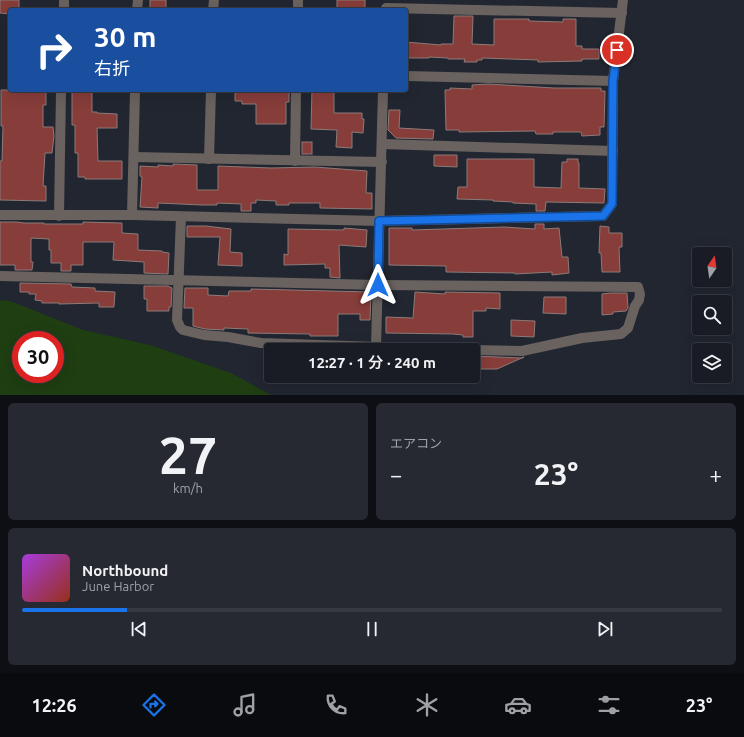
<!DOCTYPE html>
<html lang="ja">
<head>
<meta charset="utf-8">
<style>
	:root { --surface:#191c24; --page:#262931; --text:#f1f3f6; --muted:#9fa1a6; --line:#373a41; --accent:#1a73e8 }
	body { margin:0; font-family:Ubuntu,"Noto Sans JP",sans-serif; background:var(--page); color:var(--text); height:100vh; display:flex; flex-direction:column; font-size:15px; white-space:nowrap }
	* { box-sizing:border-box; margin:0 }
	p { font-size:13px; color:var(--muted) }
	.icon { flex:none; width:22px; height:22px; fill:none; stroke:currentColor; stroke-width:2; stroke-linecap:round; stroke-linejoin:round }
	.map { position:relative; height:395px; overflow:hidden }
	.side { display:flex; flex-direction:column; gap:8px; padding:8px; background:#0e0f14; flex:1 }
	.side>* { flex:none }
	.banner { position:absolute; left:8px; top:8px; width:400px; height:84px; border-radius:4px; box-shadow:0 4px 16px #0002,0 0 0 1px var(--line); background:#1a4fa0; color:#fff; overflow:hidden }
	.needle { width:26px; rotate:13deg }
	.tools { position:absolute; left:692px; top:247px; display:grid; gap:8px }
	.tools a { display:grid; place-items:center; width:40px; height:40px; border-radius:4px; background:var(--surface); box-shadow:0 4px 16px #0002,0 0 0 1px var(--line); font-size:20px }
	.speed { position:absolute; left:12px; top:331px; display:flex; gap:8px; font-size:20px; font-weight:700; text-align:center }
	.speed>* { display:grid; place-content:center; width:52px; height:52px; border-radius:50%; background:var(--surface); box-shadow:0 4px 16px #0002,0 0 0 1px var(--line); line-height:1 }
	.speed .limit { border:6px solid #d22; background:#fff; color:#111 }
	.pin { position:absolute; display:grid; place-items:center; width:34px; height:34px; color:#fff; margin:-17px; border:2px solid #fff; border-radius:50%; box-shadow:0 1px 4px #0007 }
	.me { position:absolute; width:44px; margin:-22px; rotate:0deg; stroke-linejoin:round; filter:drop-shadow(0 0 3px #0008) }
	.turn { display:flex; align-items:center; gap:14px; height:84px; padding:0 20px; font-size:18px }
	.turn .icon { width:52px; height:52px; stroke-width:2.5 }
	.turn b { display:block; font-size:28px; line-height:34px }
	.big { font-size:30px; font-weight:600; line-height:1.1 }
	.side .tile { flex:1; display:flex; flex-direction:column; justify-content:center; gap:6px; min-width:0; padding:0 14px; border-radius:6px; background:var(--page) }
	.side .dial { align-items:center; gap:0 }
	.dial b { font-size:52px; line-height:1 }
	.song { display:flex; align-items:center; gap:12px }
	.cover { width:48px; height:48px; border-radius:6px; background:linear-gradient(135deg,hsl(280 70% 55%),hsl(10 70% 35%)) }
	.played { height:4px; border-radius:2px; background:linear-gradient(90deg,var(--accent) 15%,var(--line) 15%) }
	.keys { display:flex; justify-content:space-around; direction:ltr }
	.heat { display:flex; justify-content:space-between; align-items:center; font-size:22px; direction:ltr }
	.side .tiles { flex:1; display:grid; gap:8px; grid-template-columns:1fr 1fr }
	.tile:last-child { grid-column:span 2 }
	.trip { position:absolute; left:264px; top:343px; width:216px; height:40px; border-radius:4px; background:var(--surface); box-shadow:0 4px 16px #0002,0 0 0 1px var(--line); font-weight:600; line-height:40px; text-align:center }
	.menu { display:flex; height:64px; justify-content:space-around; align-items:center; background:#0a0b0e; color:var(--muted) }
	.menu .icon { width:28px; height:28px }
	.menu .on { color:var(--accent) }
	.menu b { font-size:18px; color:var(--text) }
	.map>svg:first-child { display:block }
	.green { fill:#1f3e12; fill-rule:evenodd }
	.building { fill:#873d3a; stroke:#8c7b79 }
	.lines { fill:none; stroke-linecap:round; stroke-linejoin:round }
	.street { stroke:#69625f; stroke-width:10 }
	.route-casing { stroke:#114b97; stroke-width:10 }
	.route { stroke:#1a73e8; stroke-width:7 }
</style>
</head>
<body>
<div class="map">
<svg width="744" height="395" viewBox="0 0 744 395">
	<rect width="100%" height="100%" fill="#212630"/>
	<path class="green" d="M0,300L10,301L83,330L150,345L231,373L271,395H0ZM21,340H55V374H21Z"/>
	<g class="building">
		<path d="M0,0H19V10H10V14L0,13Z"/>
		<rect x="150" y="0" width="16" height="10"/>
		<rect x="337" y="0" width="28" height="9"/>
		<path d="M454,16H473L472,44L494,45V19H529V21L563,22V19H576V46H582V49H599V59H582V61L538,62V60L482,58V60H477V62H464L465,59H448V58L429,57V58H406V42L441,45V44H453Z"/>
		<path d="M488,84L554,88H601V91H605L604,127H600V135L582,136L581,132H553V134H536L535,131L459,132V130H446L445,90H450V88L472,89V85Z"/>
		<path d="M1,90H43V91H46V105H43V127H53L54,136L52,153H45L43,186H46V201L0,200V161H2L3,126H1Z"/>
		<path d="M72,90H92V112H97V113L117,114V128H97L98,161H122V179H85V177H78V153H75V125H72Z"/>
		<path d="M235,90H289V102H286V124H256V104H242V101H235Z"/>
		<path d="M312,90H334V113H362V119H364L363,133L352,132V148L336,147L337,130L311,129Z"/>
		<path d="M389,110H400L399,128L434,130L433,139L396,138L388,130Z"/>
		<rect x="302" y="142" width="10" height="12"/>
		<path d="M434,155H457V167L434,166Z"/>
		<path d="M467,159H534V187L561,188L562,162H567V159H578V163H579V188L605,189L604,203L546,202L545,211H536V204L513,203V202L493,201V200L457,199L458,187H467Z"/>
		<path d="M173,164L197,165V190H218V166L271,168L315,167L367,171L366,193H372V209L320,208V203H289V205H276V201L256,200V203H251V211H241V204L217,203V205H202L158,203V208L140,207L142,177L140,176V166L158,167V165L173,166Z"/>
		<path d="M0,222H17L24,223H44V224H83V222L122,223V233L138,234V250L162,251V252L169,253L168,274L144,273V262L113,260L114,242H83V265H71V271H61V263H51V250H49V239L31,238V262H33L32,270H15V265H0Z"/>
		<path d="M535,224H544V229L559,228L562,257H568L569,273L552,275V272L515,274V273L446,272V266L389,265V228H412V230L504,227L535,229Z"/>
		<path d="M187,226H206L231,229L230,252L242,253V266L218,265L220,237H187Z"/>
		<path d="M600,226L609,227V233H622V247H619L620,272H602L601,253H599Z"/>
		<path d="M344,228L367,230L366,247L339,245L340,278L330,277V268H325V264L284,265V254L288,255V229L344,230Z"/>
		<path d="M20,283L71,284L72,287L95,288V291L115,292L114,307H99V303L59,304V303H42V301L35,300L36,294H29V292H20Z"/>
		<path d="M144,286H168L172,288L171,307H169V311H147V299H144Z"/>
		<path d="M185,288H208V295L228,296L229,291H251V289L371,292L370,320H360V314H338V336H310V334L248,333V329L224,328V330L205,329L193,326V308H184Z"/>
		<path d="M415,292L445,294V292L500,293V309L486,308V311H473V337H463V335L453,334L386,333V317L413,318Z"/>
		<path d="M610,293H627L628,308L626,311L613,312V314L602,315V294Z"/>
		<path d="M544,297H566V314L543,313Z"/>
		<path d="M511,320L535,321L534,337L511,336Z"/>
		<path d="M473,356L522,358L524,357L497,369H473Z"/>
	</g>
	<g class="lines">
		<g class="street">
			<path d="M386,8L622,13"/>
			<path d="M64,10V0"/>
			<path d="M137,10L138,0"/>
			<path d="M213,10L214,0"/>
			<path d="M298,10V0"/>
			<path d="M406,76L613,81"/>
			<path d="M382,144L613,151"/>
			<path d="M134,157L382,162"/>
			<path d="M209,159L211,90"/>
			<path d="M295,161L296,90"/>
			<path d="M0,215H132L379,221L603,216L612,204L613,81L623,0"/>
			<path d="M132,215L135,90"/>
			<path d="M59,216L61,90"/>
			<path d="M181,217L177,320L180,327L183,330L204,335L228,337L261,343L467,350"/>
			<path d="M0,276L378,285L638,287L640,294L639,300L635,306L628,328L621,334L582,338L522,351L473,350"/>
			<path d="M376,347L383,90"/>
		</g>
	</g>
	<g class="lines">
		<defs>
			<path id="route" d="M378,285L379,221L603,216L612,204L613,81L617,50"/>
		</defs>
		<use href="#route" class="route-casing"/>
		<use href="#route" class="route"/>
	</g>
</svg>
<div class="tools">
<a><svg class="needle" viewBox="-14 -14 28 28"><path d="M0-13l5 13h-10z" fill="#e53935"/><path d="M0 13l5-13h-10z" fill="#9fa1a6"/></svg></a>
<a><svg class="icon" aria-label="search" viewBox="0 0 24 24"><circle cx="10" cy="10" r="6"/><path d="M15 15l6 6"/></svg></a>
<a><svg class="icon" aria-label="layers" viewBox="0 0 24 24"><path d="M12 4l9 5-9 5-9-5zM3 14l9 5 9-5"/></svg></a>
</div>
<div class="speed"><div class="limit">30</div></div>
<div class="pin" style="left:617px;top:50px;background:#d93025"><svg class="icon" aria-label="arrive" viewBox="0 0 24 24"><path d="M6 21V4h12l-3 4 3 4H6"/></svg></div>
<svg class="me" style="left:378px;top:285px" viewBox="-20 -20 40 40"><path d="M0-17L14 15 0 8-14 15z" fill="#1a73e8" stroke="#fff" stroke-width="4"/></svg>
<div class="trip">12:27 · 1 分 · 240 m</div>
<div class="banner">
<div class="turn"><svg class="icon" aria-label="right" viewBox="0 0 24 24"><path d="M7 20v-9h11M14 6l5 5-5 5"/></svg><div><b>30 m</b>右折</div></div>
</div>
</div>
<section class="side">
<div class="tiles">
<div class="tile dial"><b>27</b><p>km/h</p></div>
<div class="tile"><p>エアコン</p>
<div class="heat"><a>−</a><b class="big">23°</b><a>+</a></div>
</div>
<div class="tile">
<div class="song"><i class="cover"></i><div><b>Northbound</b><p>June Harbor</p></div></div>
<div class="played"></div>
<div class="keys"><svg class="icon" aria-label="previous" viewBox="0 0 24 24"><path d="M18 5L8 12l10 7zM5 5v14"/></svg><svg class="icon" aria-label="pause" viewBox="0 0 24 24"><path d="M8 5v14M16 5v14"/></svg><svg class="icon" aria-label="next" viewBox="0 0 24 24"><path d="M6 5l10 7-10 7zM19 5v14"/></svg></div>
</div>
</div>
</section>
<nav class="menu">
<b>12:26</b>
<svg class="icon on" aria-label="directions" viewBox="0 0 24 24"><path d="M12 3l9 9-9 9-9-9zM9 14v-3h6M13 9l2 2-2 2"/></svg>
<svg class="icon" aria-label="music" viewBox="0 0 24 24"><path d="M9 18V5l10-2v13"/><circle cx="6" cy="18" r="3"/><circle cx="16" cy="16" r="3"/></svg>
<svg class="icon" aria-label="phone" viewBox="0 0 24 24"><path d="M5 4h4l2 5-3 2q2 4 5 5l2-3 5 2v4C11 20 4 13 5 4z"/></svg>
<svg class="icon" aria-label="climate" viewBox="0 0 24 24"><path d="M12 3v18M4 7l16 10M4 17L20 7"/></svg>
<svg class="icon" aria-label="car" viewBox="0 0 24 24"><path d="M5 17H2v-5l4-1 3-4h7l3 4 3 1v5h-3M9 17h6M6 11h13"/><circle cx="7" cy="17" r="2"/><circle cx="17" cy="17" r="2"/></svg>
<svg class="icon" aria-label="filters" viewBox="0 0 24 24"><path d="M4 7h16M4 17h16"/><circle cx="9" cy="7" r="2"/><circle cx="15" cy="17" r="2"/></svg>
<b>23°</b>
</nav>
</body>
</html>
